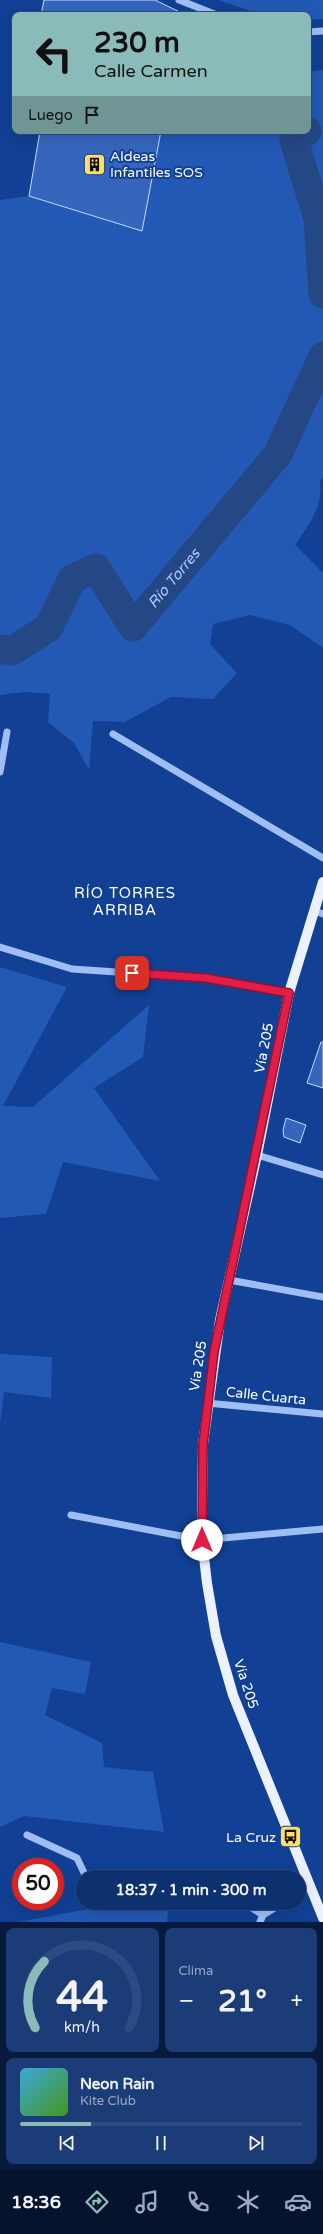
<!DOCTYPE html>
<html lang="es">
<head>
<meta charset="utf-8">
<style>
	:root { --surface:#0d306f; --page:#1b3c77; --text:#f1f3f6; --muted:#9aa9c3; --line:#2d4b82; --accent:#8bbbb9 }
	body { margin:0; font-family:"Varela Round",sans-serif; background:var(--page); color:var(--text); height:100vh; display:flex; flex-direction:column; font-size:15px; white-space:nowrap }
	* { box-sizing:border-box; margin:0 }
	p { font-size:13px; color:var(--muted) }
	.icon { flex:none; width:22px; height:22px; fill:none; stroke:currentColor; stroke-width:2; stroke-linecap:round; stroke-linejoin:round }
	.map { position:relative; height:1922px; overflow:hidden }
	.sheet { display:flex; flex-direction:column; gap:6px; padding:6px; background:#071a3d; flex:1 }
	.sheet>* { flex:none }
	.hud { position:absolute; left:12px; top:12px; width:299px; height:122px; border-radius:8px; box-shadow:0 4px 16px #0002,0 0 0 1px var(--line); background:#8bbbb9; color:#111; overflow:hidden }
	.speed { position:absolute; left:12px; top:1858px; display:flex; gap:8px; font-size:20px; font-weight:700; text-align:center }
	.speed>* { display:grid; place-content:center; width:52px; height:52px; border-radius:50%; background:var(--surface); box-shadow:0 4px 16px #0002,0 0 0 1px var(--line); line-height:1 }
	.speed .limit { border:6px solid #d22; background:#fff; color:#111 }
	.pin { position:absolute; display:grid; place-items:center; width:34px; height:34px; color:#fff; margin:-17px; border-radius:8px; box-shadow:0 2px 6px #0006 }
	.me { position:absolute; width:44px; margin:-22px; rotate:0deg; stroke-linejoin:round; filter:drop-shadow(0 0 3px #0008) }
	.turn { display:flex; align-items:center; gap:14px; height:84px; padding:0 16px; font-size:18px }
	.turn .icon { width:52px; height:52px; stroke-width:2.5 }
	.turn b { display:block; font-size:28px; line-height:34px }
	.then { display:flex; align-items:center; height:38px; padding:0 16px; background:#0003; gap:8px; font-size:15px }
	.big { font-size:30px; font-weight:700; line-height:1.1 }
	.sheet .tile { flex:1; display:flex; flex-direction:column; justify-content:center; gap:6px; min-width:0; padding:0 14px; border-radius:8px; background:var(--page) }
	.sheet .dial { align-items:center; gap:0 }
	.dial svg { height:104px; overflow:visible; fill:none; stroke:var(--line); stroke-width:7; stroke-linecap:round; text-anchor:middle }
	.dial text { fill:var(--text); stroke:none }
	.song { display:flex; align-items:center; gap:12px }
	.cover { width:48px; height:48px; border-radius:6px; background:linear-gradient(135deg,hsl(200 70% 55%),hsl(100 70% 35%)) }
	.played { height:4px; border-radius:2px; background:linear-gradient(90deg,var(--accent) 25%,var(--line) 25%) }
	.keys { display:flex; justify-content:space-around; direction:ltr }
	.heat { display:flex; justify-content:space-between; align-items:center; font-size:22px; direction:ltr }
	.sheet .tiles { flex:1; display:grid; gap:6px; grid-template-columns:1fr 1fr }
	.tile:last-child { grid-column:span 2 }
	.trip { position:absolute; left:76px; top:1870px; width:230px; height:40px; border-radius:20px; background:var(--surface); box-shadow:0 4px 16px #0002,0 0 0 1px var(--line); font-weight:700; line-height:40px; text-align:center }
	.tabs { display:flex; height:64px; justify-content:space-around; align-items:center; background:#05132c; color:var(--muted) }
	.tabs .icon { width:28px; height:28px }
	.tabs .on { color:var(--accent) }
	.tabs b { font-size:18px; color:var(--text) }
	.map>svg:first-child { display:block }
	.green { fill:#2358b4 }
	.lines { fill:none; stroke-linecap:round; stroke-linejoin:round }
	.river { stroke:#244786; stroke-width:29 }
	.building { fill:#3566bc; stroke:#c7dbfd }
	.minor { stroke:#9fbef3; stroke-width:7 }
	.major { stroke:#ebf1ff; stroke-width:10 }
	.route-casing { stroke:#92132f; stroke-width:10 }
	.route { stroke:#e11d48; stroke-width:7 }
	.labels { text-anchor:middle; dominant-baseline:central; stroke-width:4; stroke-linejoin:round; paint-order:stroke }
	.poi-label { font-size:14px; fill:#fff; stroke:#114094; text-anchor:start }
	.street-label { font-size:14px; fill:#fff; stroke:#114094 }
	.water-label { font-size:15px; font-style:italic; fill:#abc9fa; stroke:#114094 }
	.neighbourhood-label { font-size:15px; letter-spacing:1px; fill:#fff; stroke:#114094 }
</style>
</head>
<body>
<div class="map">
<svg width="323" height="1922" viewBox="0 0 323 1922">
	<rect width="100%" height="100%" fill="#114094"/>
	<g class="green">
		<path d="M218,0H323V19L308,20V15H263Z"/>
		<path d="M323,70V477L320,481C323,508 309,524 295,545L323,573V648L290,625L250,615L213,624L210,644L237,673L213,699L171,697L125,722L93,721L89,770L74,743L48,722L50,694L25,692L0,695V200L29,196L142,231L161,131H308V72Z"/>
		<path d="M0,967L67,987L3,1106L33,1107L149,1005L143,1057L94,1088L160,1181L63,1162L46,1214L0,1218Z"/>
		<path d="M0,1354L52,1357L51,1398L4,1392L0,1424Z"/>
		<path d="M0,1642L91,1662L85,1694L52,1688L45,1715L102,1743L104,1767L153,1772L164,1832L24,1816L0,1827Z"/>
		<path d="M122,1903H169L167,1922H18Z"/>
	</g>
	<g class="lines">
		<g class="river">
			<path d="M307,131L294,141L318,218L323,294"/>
			<path id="s1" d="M0,649L12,651L49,627L72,579L96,568L133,627L278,454L323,356"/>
		</g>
	</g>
	<g class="building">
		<path d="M44,0H155L186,15H41Z"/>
		<path d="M40,131H161L142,231L29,196Z"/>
		<path d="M321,1042H323V1088L307,1083Z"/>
		<path d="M286,1118L306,1125L300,1143L284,1137L283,1130Z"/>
	</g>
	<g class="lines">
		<g class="minor">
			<path d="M179,0L217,15"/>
			<path d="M308,32L323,31"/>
			<path d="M113,734L323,858"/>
			<path d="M0,772L7,732"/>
			<path d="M315,911L323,914"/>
			<path d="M0,947L72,969L206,978L289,993"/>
			<path d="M257,1155L323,1175"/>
			<path d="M229,1280L323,1297"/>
			<path d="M207,1403L323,1414"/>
			<path d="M71,1515L202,1540L323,1529"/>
			<path d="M27,1835L77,1858L86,1877"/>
			<path d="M299,1893L310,1885"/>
			<path d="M244,1903L263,1915"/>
			<path d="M260,1922L263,1915L283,1903"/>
		</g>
		<path class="major" d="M323,882L289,993L257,1155L220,1320L203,1444L202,1504V1540L207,1583L216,1636L233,1695L323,1918"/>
	</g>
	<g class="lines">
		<defs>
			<path id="route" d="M132,973L206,978L289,993L214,1352L203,1444L202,1540"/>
		</defs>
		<use href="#route" class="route-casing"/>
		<use href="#route" class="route"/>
	</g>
	<defs>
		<symbol id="building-square" viewBox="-11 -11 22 22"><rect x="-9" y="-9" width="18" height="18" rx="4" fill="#ffde61" stroke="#114094"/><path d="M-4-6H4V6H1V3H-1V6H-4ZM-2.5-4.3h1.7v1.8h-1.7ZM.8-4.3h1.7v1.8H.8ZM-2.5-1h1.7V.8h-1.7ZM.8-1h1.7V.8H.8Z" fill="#111"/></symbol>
		<symbol id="bus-square" viewBox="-11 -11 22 22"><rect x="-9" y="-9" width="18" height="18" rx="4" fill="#ffde61" stroke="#114094"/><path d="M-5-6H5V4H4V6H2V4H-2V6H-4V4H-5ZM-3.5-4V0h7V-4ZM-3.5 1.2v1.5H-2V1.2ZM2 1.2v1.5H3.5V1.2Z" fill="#111"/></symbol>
	</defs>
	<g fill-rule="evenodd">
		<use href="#building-square" x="82" y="152" width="25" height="25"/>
		<use href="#bus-square" x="278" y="1824" width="25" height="25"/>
	</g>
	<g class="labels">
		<g class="poi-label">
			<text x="110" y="156">Aldeas<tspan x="110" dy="16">Infantiles SOS</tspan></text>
			<text x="276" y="1837" text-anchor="end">La Cruz</text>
		</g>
		<g class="street-label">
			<text transform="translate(264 1048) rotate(-79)">Vía 205</text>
			<text transform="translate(198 1366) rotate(-81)">Vía 205</text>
			<text transform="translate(266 1396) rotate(6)">Calle Cuarta</text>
			<text transform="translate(246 1684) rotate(72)">Vía 205</text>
		</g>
		<g class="water-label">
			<text stroke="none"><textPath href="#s1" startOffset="269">Río Torres</textPath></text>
		</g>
		<g class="neighbourhood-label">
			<text x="125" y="893">RÍO TORRES<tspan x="125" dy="17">ARRIBA</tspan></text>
		</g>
	</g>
</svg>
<div class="speed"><div class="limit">50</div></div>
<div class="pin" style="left:132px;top:973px;background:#d93025"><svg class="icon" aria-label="arrive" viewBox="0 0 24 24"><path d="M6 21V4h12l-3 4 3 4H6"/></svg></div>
<svg class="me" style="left:202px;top:1540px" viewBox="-20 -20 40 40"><circle r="19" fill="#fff"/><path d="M0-13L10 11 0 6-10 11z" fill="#e11d48"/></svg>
<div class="trip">18:37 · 1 min · 300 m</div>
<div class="hud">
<div class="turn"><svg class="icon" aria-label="left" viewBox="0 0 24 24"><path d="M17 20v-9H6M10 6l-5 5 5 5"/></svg><div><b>230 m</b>Calle Carmen</div></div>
<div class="then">Luego<svg class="icon" aria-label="arrive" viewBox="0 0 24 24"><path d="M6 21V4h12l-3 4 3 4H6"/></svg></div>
</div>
</div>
<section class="sheet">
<div class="tiles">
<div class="tile dial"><svg viewBox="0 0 100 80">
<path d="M14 69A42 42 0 1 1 86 69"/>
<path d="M14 69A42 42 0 0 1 21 18" stroke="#8bbbb9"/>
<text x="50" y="56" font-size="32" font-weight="700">44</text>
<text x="50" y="72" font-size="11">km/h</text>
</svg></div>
<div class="tile"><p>Clima</p>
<div class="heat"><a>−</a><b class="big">21°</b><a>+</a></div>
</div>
<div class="tile">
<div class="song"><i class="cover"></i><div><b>Neon Rain</b><p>Kite Club</p></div></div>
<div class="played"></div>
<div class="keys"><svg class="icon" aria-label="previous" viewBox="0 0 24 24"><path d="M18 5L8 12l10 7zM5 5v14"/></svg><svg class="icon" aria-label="pause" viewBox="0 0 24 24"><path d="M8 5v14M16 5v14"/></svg><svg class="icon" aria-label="next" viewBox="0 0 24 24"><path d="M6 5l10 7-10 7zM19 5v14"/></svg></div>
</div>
</div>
</section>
<nav class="tabs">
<b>18:36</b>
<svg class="icon on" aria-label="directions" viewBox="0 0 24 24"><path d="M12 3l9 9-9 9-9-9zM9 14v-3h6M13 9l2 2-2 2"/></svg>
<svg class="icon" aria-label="music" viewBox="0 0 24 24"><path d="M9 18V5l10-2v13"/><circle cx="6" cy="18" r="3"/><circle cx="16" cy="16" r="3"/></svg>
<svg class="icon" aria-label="phone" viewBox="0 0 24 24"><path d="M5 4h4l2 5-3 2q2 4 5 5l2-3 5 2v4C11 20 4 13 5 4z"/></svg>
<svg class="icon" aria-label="climate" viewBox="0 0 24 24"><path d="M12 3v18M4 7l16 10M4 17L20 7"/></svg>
<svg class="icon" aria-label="car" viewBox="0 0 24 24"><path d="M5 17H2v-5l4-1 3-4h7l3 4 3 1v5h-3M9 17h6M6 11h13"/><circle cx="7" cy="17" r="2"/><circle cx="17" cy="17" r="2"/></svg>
</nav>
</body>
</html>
